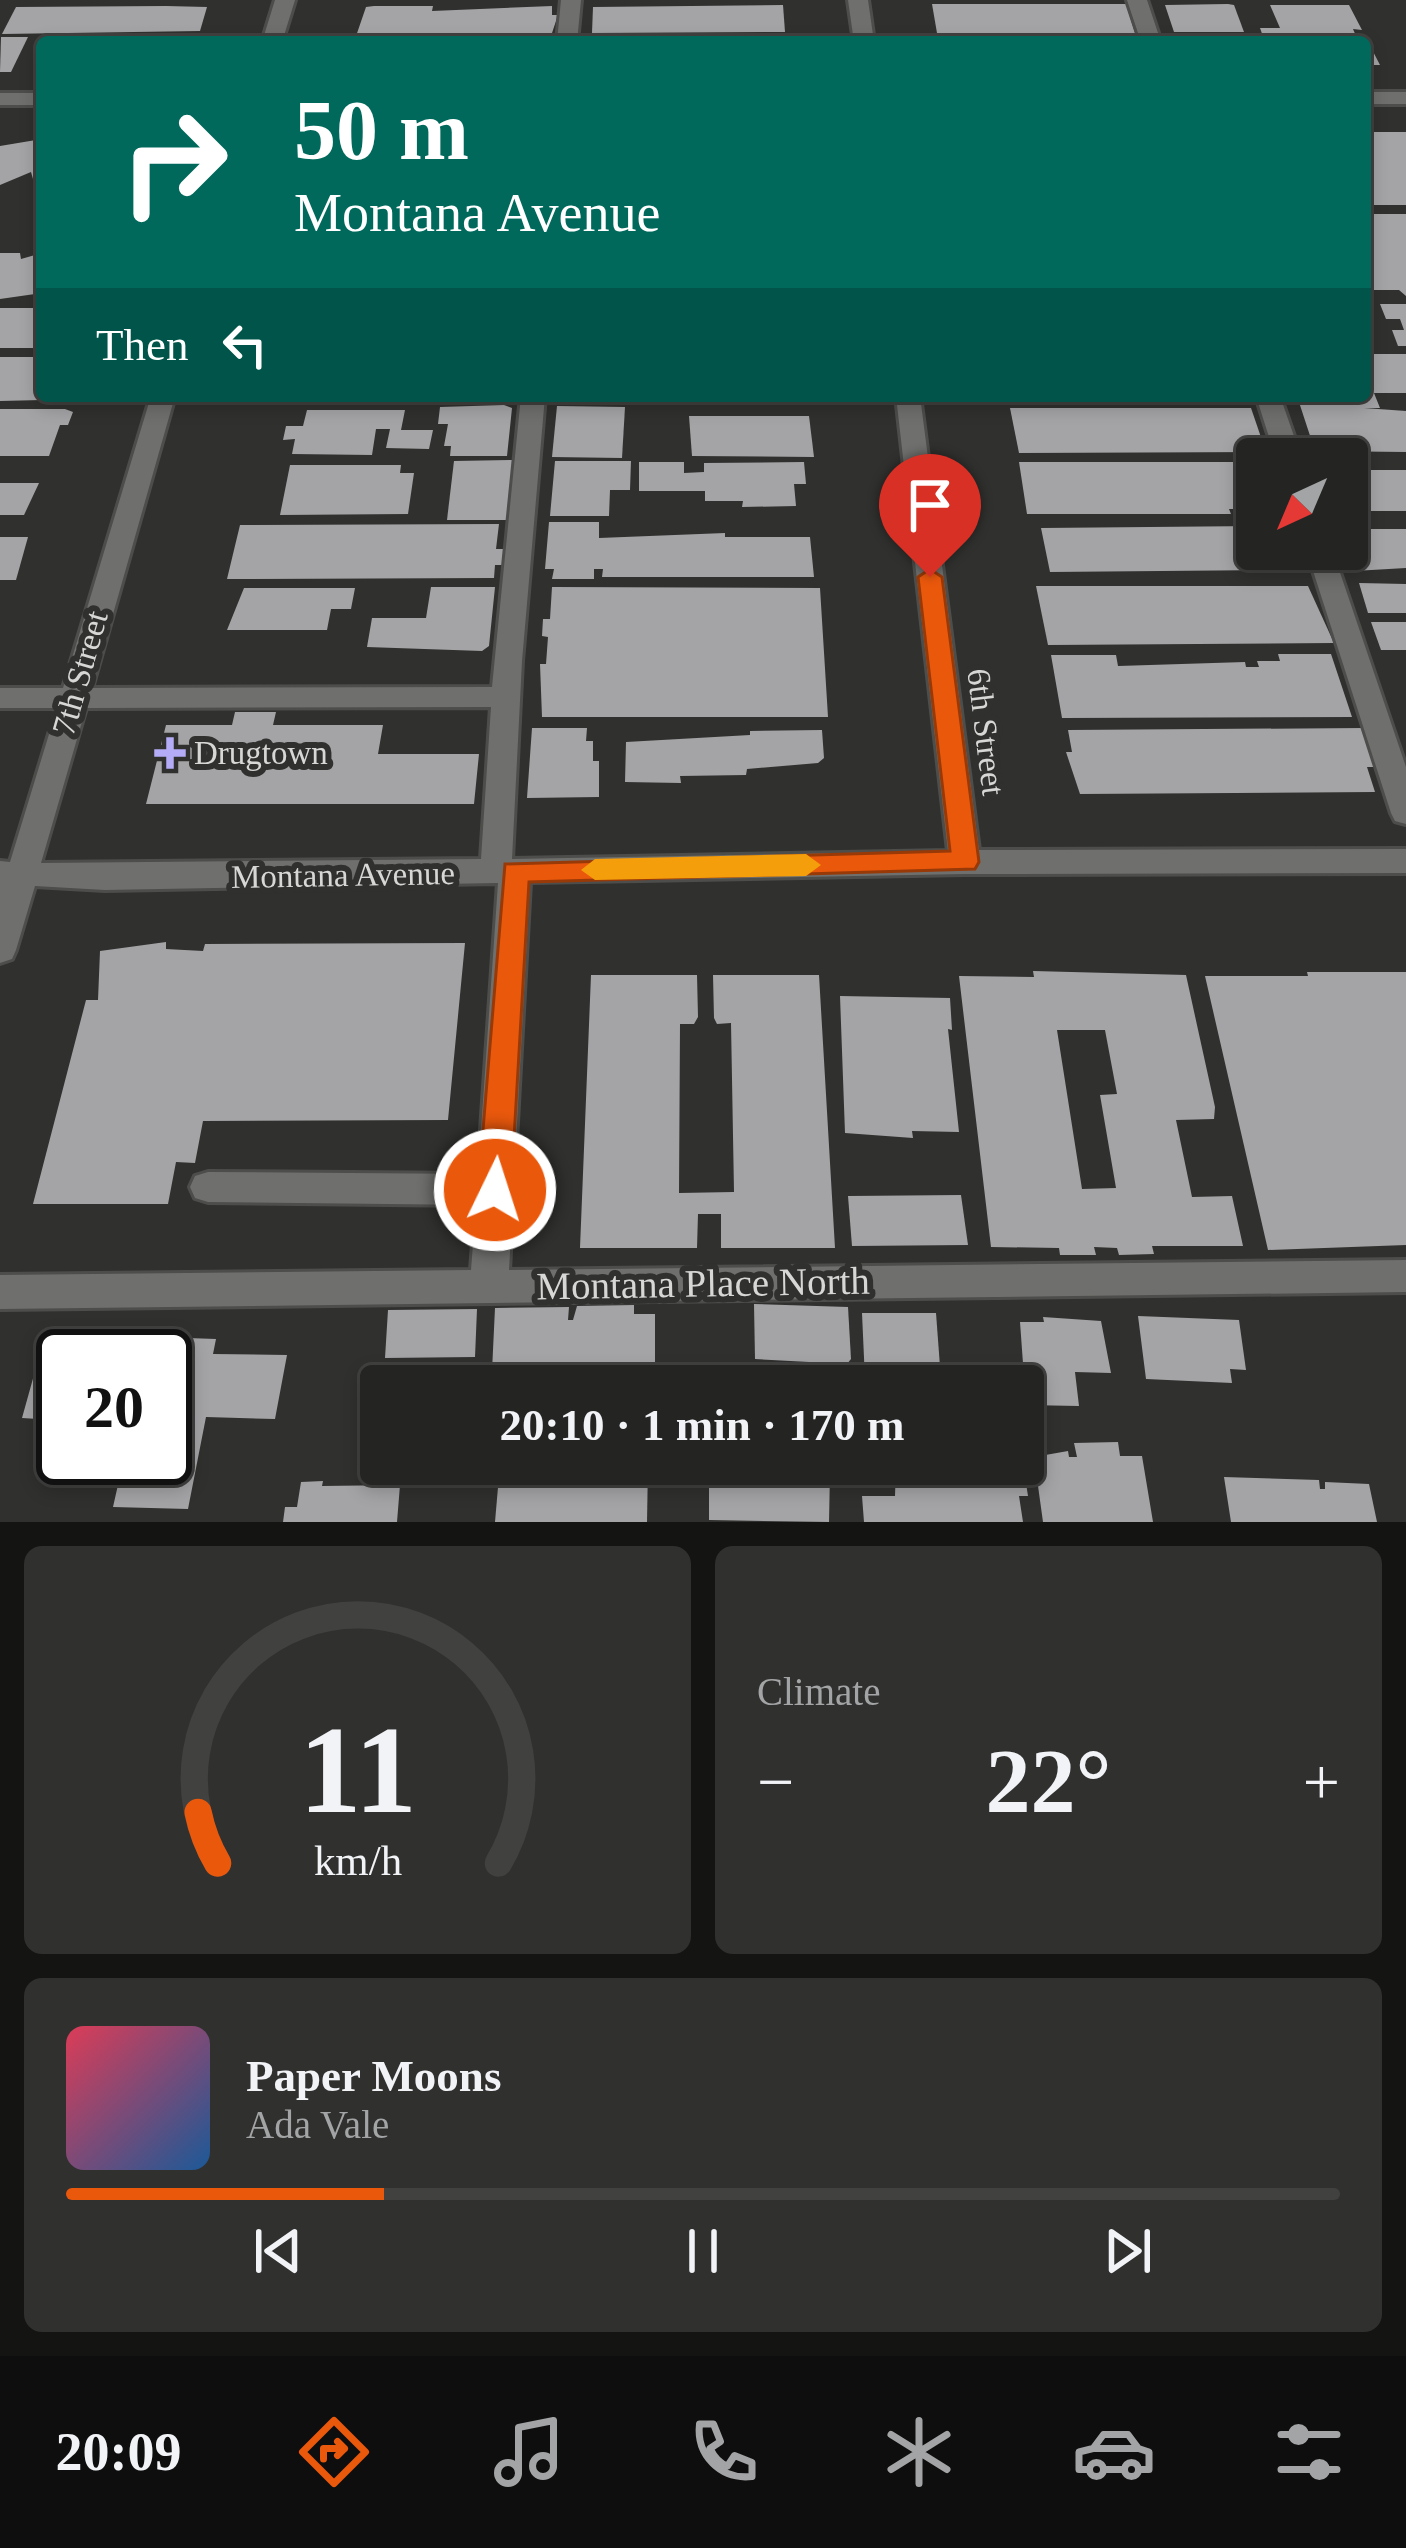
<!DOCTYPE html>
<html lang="en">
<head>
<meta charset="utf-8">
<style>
	:root { --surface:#242422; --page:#30302f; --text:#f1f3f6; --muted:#a3a4a5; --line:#414140; --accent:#ea580c }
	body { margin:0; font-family:Georgia,serif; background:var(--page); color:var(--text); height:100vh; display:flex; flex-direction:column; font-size:45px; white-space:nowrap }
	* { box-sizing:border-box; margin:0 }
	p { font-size:39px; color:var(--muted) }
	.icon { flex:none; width:66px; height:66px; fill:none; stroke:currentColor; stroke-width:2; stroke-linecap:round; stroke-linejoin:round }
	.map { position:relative; height:1522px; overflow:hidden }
	.details { display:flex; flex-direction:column; gap:24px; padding:24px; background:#141413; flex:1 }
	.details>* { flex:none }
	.hud { position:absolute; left:36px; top:36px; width:1335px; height:366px; border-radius:12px; box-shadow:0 6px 18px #0003,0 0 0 3px var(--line); background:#00695c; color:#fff; overflow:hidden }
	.needle { width:78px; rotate:224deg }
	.buttons { position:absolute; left:1236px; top:438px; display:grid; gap:24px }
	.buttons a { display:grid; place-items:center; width:132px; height:132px; border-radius:12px; background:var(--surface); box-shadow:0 6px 18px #0003,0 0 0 3px var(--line); font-size:60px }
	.speed { position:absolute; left:36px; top:1329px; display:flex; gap:24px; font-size:60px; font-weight:700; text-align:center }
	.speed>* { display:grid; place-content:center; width:156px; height:156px; border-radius:50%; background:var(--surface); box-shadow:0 6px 18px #0003,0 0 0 3px var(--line); line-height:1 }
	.speed .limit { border:6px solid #111; border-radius:18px; background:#fff; color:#111 }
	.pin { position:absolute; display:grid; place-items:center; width:102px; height:102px; color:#fff; margin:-123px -51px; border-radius:50% 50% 50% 0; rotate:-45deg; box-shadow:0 0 12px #0007 }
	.pin .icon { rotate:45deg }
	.me { position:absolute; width:132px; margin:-66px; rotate:4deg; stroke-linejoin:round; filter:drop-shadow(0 0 9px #0008) }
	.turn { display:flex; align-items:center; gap:42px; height:252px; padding:0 60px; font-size:54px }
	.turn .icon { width:156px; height:156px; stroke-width:2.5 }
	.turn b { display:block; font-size:84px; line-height:102px }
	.then { display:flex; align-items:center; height:114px; padding:0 60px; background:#0003; gap:24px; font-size:45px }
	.big { font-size:90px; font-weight:800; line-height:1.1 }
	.details .tile { flex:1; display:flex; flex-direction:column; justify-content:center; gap:18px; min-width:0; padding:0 42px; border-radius:18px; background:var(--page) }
	.details .dial { align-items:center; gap:0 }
	.dial svg { height:312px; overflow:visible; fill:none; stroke:var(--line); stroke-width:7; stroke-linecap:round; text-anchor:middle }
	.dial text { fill:var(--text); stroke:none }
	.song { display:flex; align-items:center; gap:36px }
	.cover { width:144px; height:144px; border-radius:18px; background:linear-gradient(135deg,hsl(350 70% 55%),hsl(210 70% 35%)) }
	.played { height:12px; border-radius:6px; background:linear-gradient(90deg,var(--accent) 25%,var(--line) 25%) }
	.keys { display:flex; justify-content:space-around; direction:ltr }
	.heat { display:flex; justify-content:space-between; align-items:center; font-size:66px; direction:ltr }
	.details .tiles { flex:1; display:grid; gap:24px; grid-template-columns:1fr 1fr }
	.tile:last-child { grid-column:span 2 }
	.trip { position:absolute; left:360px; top:1365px; width:684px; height:120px; border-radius:12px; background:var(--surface); box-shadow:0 6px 18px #0003,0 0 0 3px var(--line); font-weight:800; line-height:120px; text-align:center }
	.menu { display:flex; height:192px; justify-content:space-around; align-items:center; background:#0e0e0e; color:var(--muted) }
	.menu .icon { width:84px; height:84px }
	.menu .selected { color:var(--accent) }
	.menu b { font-size:54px; color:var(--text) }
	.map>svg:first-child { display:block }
	.building { fill:#a4a4a7; fill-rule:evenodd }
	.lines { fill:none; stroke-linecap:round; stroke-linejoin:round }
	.minor-casing { stroke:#4d4d4b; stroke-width:6 }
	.minor { fill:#6f706d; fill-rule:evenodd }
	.route { fill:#ea580c; stroke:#983908; stroke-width:3 }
	.slow { fill:#f59e0b }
	.poi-dot { fill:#b5acf8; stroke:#30302e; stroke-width:4.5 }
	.labels { text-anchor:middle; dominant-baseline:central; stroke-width:12; stroke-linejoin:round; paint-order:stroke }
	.street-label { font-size:33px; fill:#d7d7d5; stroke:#30302e }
	.poi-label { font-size:33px; fill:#d7d7d5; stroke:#30302e; text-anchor:start }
	.near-street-label { font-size:39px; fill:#d7d7d5; stroke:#30302e }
</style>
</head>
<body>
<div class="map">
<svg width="1406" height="1522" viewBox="0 0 1406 1522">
	<rect width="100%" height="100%" fill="#30302e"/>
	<g class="building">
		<path d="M932,4H1126L1135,33H937Z"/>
		<path d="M1228,4L1234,5L1244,32H1174L1165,5Z"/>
		<path d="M783,5L785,32L592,33L593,7Z"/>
		<path d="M1270,5H1349L1362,30L1353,29L1356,36H1365L1380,65H1365V42H1265L1260,28H1280Z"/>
		<path d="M166,6L207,7L200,31L2,34L16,7Z"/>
		<path d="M374,6H433L432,11L552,6V15H558L552,33L556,39L354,42L366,7Z"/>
		<path d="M1,37H28L11,72H0Z"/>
		<path d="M1365,132H1406V205H1365V175H1369Z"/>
		<path d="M42,139V178L33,179L31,172L0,185V146Z"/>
		<path d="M1365,214H1406V296L1399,290H1365V223H1370Z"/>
		<path d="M0,253H20L21,259L42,253V293L0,299Z"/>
		<path d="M1380,304H1406V346H1398L1392,330H1404L1400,319H1386Z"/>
		<rect x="0" y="308" width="42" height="40"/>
		<path d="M1365,354H1406V393H1374L1380,408H1364L1406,411V452L1315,451L1297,396H1365Z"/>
		<path d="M0,357H42V400L0,401Z"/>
		<path d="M504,405L512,408L507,456H450L451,446H444L448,424H438L440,407Z"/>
		<path d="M557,406L625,407L622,458L552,457Z"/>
		<path d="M1010,408H1251L1266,452L1019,453Z"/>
		<path d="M0,409H65L73,412L68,425H60L49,456H0Z"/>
		<path d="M307,410H405L401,430H433L429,449L386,448L390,429H376L372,455L292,454L295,439L283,440L286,426H303Z"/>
		<path d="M689,416H809L814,457L692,456Z"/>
		<path d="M514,460L508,520H447L454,461Z"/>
		<path d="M555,461H631L630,490H610L609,516H550Z"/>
		<path d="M639,462H684V473L704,472V463L804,462L806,484H794L796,506L742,507L743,501H705V491H639Z"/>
		<path d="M1019,462H1257V509H1229L1231,514H1027Z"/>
		<path d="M1347,462H1363L1366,470H1406V511H1347Z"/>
		<path d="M290,465H401L400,473H414L408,514L280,515Z"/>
		<path d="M0,483H39L24,515H0Z"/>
		<path d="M549,522H599V538L725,533V537H810L814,577H602L603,569H594V579H552L554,569H545Z"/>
		<path d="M499,524L496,549H504L502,565H495L494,578L227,579L240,525Z"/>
		<path d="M1257,526V549H1277L1284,570L1050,572L1041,528Z"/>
		<path d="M1349,529H1406V568L1354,571L1349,558H1360Z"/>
		<path d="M0,537H28L16,580H0Z"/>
		<path d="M1359,583L1406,584V613H1368Z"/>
		<path d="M1036,586H1308L1334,643L1048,645Z"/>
		<path d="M431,587H495L489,646L482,651L367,647L372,618H426Z"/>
		<path d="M552,587L820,588L828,717H542L540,664H546L548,637L542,636L543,619H550Z"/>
		<path d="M244,588H355L351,609H331L327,630H227Z"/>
		<path d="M1371,622H1406V650H1381Z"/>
		<path d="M1278,654H1331L1352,717L1062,718L1051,655H1116L1118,666L1245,662L1246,667H1259L1257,661H1280Z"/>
		<path d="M235,712H276L273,725H383L378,754H479L474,804H146L166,725H232Z"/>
		<path d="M532,728H587L586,741H593V761H599V797L527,798Z"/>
		<path d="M1364,728L1377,767H1367L1375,792L1080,794L1066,752H1072L1068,730Z"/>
		<path d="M822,730L824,758L818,763L747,769L746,775L680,776L681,783L625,782L626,742L750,735V731Z"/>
		<path d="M166,942V949L203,951L205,944L465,943L448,1120L203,1121L195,1163L176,1162L168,1204H33L86,1000H98L100,951Z"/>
		<path d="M1033,971L1186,975L1215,1107L1214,1119L1176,1120L1192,1197L1232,1196L1243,1246H1152L1154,1254L1119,1255L1117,1248L1094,1247L1096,1255H1060L1059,1248L991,1247L959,976L1034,977ZM1057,1030H1105L1117,1094L1100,1095L1116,1188L1082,1189Z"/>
		<path d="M1307,972H1406V1245L1268,1250L1205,976H1308Z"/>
		<path d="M591,975H697L698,1017L694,1024H680L679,1193L734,1192L731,1023L717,1024L714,1018L713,975H819L835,1248H721V1214H698L697,1248H580Z"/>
		<path d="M840,996L950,998L952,1030L948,1029L959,1132L912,1131L913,1138L845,1133Z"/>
		<path d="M961,1195L968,1245L852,1246L848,1196Z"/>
		<path d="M754,1304L848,1307L851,1359L847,1364L755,1359Z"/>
		<path d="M634,1305V1314H655V1366L571,1367V1374L492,1371L495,1308L569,1307L568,1320H573L577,1306Z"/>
		<path d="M477,1309L475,1357L385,1358L388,1310Z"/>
		<path d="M862,1313H936L941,1380H865Z"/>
		<path d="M1138,1316L1239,1320L1246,1370L1230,1369L1232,1383L1146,1379Z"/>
		<path d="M1043,1317L1101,1321L1111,1373L1075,1372L1079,1406L1026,1405L1020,1322H1044Z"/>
		<path d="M159,1337L216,1339L213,1354L287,1355L275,1419L206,1417L188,1509L113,1507L124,1458H165V1356H154Z"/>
		<path d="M44,1339L124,1341L120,1356H63V1440H33L38,1419L22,1418Z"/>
		<path d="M750,1374H792L797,1376L799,1386H743Z"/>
		<path d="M1118,1442L1120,1456H1142L1153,1522H1043L1034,1457L1068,1451L1069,1457H1077L1074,1443Z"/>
		<path d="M500,1464H648L647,1522H495Z"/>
		<path d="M727,1464H825L826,1472H830L829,1522L709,1520V1467Z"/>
		<path d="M896,1464H1023L1028,1496H1019L1023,1522H864L862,1496H895Z"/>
		<path d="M1224,1477L1319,1480L1320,1489H1325V1482L1369,1484L1377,1522H1231Z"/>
		<path d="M323,1481L322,1486L400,1485L397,1522H283L285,1507H297L301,1482Z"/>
	</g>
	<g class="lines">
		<defs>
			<g id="minor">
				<path d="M275,0H295L282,42H262Z"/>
				<path d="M561,0H581L577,42H557Z"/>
				<path d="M848,0H868L874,42H854Z"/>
				<path d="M1127,0H1147L1161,42H1141Z"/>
				<rect x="1365" y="92" width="41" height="12"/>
				<rect x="0" y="93" width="42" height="12"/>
				<path d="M151,396H175L92,688L492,687L521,396H545L522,661L512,859L948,851L896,396H920L979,850L1406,849V873L965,874L530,882L509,1270L1406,1260V1292L0,1309V1275L471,1270L476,1205L208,1202L195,1198L190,1187L195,1176L208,1172L478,1174L498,883L105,890L35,886L16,950L12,959L0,963V861L10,862L57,708H0V688H63ZM491,707L481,859L41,863L86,708Z"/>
				<path d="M1256,396H1280L1302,459H1276Z"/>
				<path d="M1306,549H1332L1406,767V824L1395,821L1391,813Z"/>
			</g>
		</defs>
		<use href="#minor" class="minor-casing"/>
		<use href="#minor" class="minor"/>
	</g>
	<path class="route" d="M930,569L942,577L979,862L975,869L529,882L511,1190L506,1200L495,1204L483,1200L478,1190L505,864L950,851L918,577Z"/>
	<path class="slow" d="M806,854L821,865L806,876L595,880L581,870L595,859Z"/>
	<path class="poi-dot" d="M164 735h12v12h12v12h-12v12h-12v-12h-12v-12h12z"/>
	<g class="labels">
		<g class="street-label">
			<text transform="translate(80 673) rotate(-74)">7th Street</text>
			<text transform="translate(986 732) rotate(83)">6th Street</text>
			<text transform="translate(343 875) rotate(-1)">Montana Avenue</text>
		</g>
		<g class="poi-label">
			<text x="194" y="753">Drugtown</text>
		</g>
		<g class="near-street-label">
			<text transform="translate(703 1283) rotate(-1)">Montana Place North</text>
		</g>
	</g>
</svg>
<div class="buttons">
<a><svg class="needle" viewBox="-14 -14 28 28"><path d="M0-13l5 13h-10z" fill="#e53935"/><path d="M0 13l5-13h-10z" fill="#a3a4a5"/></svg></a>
</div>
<div class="speed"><div class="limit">20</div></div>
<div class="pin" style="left:930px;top:577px;background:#d93025"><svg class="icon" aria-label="arrive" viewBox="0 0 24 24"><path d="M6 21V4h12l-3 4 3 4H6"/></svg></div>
<svg class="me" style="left:495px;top:1190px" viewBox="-20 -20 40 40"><circle r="17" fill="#ea580c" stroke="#fff" stroke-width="3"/><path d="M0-11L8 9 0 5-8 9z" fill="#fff"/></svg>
<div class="trip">20:10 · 1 min · 170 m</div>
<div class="hud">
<div class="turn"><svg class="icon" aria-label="right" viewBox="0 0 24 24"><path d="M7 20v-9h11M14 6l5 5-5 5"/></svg><div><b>50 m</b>Montana Avenue</div></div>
<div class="then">Then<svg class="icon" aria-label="left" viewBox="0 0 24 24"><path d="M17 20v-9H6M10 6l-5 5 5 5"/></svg></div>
</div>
</div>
<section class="details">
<div class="tiles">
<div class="tile dial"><svg viewBox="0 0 100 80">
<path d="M14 69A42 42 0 1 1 86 69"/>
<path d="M14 69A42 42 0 0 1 9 56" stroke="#ea580c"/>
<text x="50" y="56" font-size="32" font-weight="700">11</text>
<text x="50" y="72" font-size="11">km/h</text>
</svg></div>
<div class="tile"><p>Climate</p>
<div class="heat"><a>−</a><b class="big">22°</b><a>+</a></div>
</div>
<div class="tile">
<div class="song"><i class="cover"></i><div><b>Paper Moons</b><p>Ada Vale</p></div></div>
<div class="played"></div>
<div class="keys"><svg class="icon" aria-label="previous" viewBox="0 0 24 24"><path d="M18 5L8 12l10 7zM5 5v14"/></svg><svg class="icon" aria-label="pause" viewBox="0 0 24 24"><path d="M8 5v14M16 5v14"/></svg><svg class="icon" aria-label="next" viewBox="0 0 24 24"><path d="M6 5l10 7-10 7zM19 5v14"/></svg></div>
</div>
</div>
</section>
<nav class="menu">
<b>20:09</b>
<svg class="icon selected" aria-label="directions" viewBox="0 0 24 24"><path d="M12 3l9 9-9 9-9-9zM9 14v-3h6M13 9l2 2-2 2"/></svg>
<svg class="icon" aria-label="music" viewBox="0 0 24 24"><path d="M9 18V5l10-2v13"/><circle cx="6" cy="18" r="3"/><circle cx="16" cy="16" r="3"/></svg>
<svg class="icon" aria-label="phone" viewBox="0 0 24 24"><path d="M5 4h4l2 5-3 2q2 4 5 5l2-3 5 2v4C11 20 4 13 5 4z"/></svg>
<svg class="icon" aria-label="climate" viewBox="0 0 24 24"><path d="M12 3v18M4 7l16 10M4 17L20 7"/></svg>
<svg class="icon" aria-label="car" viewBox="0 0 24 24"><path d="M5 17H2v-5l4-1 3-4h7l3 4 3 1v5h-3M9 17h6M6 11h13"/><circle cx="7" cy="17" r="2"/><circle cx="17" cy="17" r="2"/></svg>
<svg class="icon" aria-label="filters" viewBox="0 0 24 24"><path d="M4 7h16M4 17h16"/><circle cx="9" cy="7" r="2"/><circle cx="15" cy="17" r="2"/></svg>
</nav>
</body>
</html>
